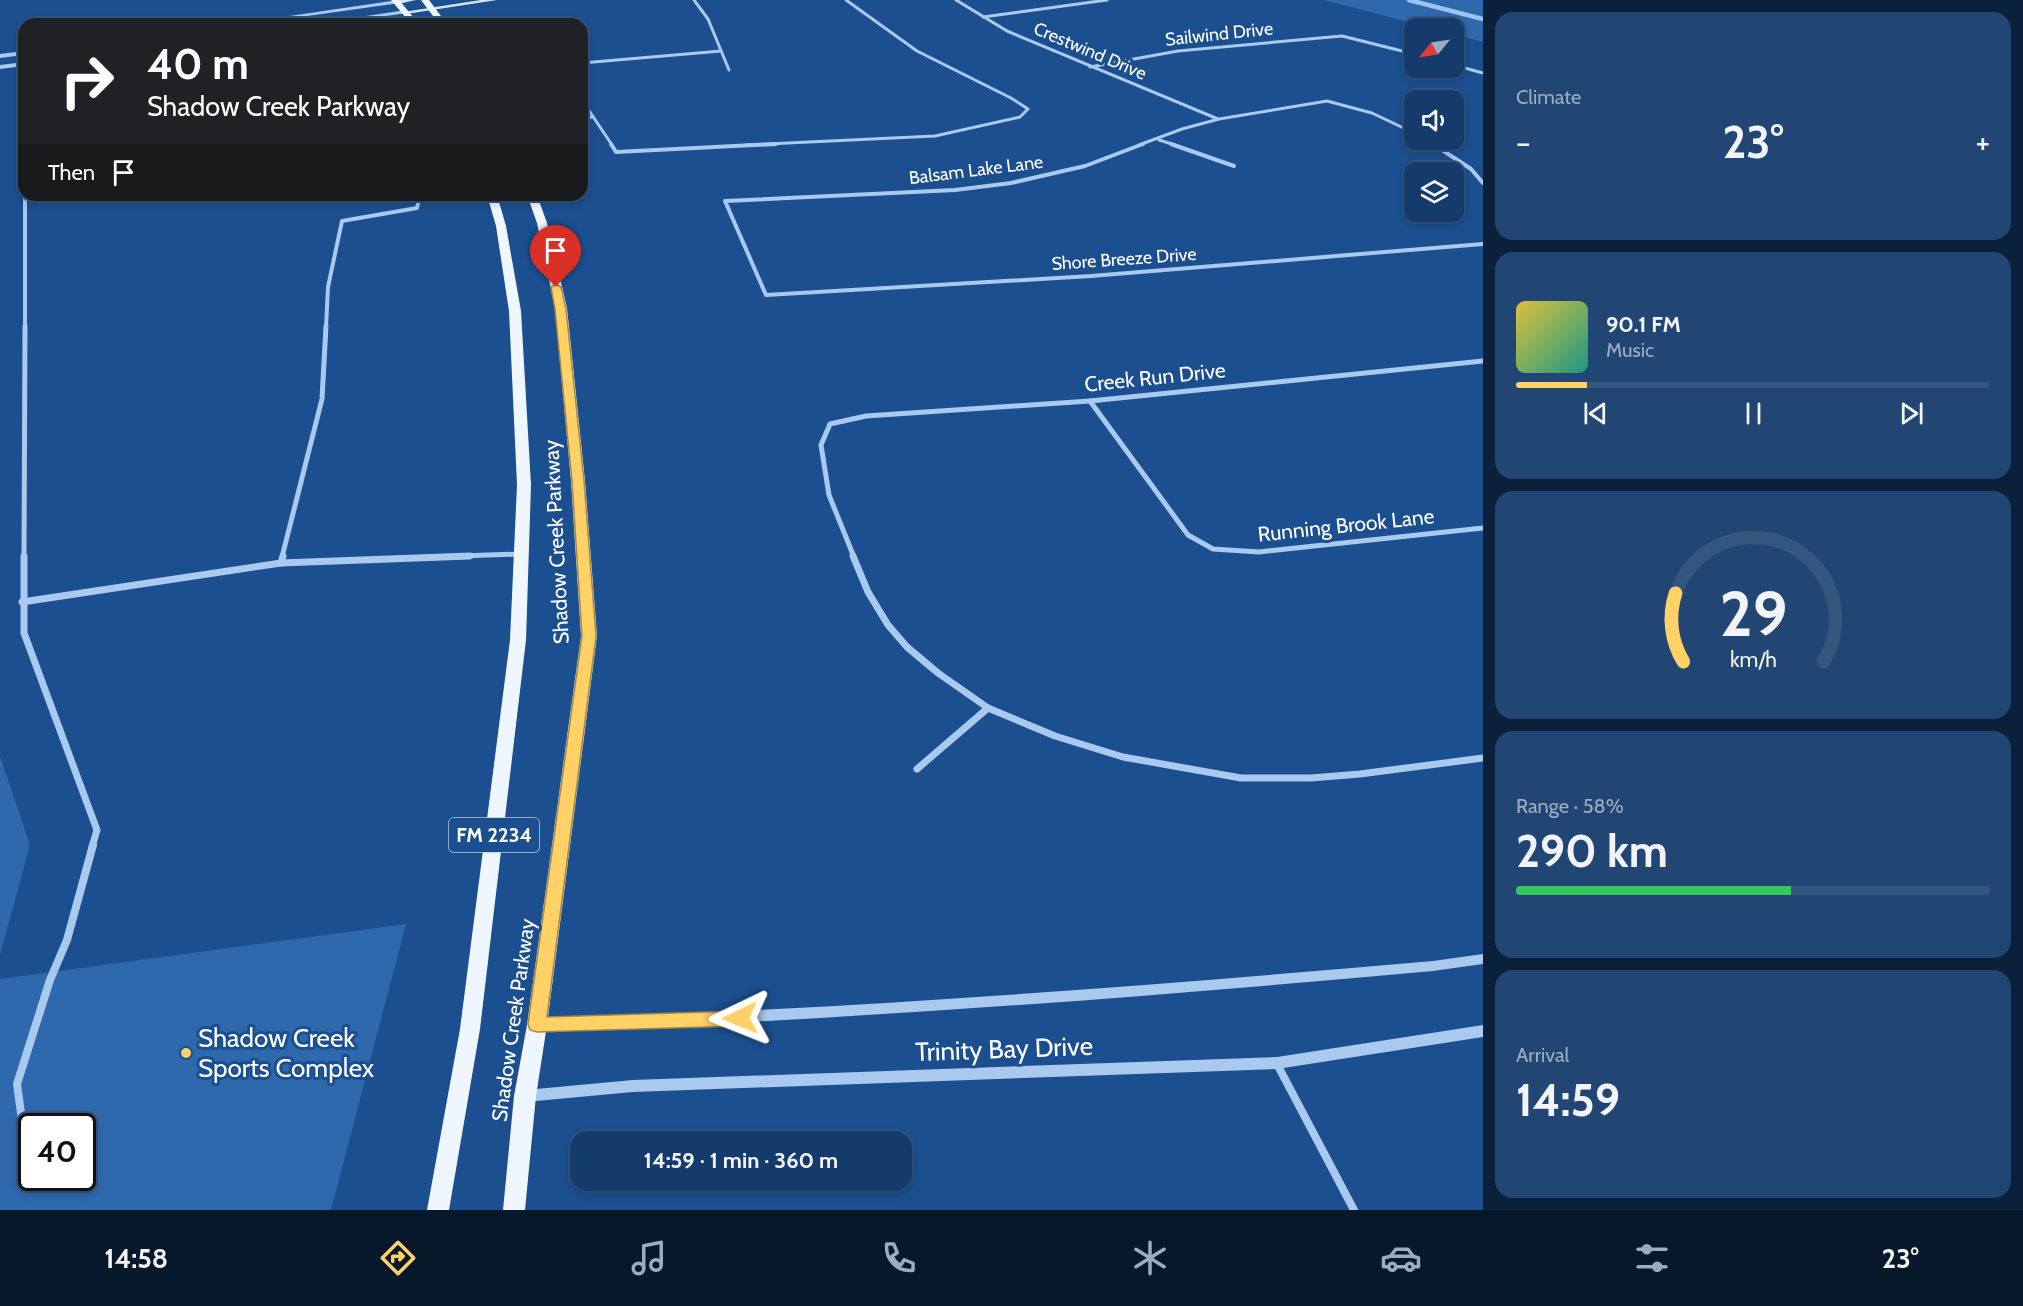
<!DOCTYPE html>
<html lang="en">
<head>
<meta charset="utf-8">
<style>
	:root { --surface:#143b6b; --page:#214673; --text:#f1f3f6; --muted:#9dadc1; --line:#33557e; --accent:#ffd166 }
	body { margin:0; font-family:Cabin,sans-serif; background:var(--page); color:var(--text); height:100vh; display:flex; flex-direction:column; font-size:22px; white-space:nowrap }
	* { box-sizing:border-box; margin:0 }
	p { font-size:20px; color:var(--muted) }
	.icon { flex:none; width:33px; height:33px; fill:none; stroke:currentColor; stroke-width:2; stroke-linecap:round; stroke-linejoin:round }
	.map { position:relative; flex:1; overflow:hidden }
	.drawer { display:flex; flex-direction:column; gap:12px; padding:12px; background:#0b203b; width:540px }
	.drawer>* { flex:none }
	.hud { position:absolute; left:18px; top:18px; width:570px; height:183px; border-radius:18px; box-shadow:0 3px 9px #0003,0 0 0 2px var(--line); background:#202124; color:#fff; overflow:hidden }
	.needle { width:39px; rotate:240deg }
	.buttons { position:absolute; left:1404px; top:18px; display:grid; gap:12px }
	.buttons a { display:grid; place-items:center; width:60px; height:60px; border-radius:12px; background:var(--surface); box-shadow:0 3px 9px #0003,0 0 0 2px var(--line); font-size:30px }
	.speed { position:absolute; left:18px; top:1113px; display:flex; gap:12px; font-size:30px; font-weight:700; text-align:center }
	.speed>* { display:grid; place-content:center; width:78px; height:78px; border-radius:50%; background:var(--surface); box-shadow:0 3px 9px #0003,0 0 0 2px var(--line); line-height:1 }
	.speed .limit { border:3px solid #111; border-radius:9px; background:#fff; color:#111 }
	.pin { position:absolute; display:grid; place-items:center; width:51px; height:51px; color:#fff; margin:-62px -26px; border-radius:50% 50% 50% 0; rotate:-45deg; box-shadow:0 0 6px #0007 }
	.pin .icon { rotate:45deg }
	.me { position:absolute; width:66px; margin:-33px; rotate:268deg; stroke-linejoin:round; filter:drop-shadow(0 0 4px #0008) }
	.turn { display:flex; align-items:center; gap:21px; height:126px; padding:0 30px; font-size:27px }
	.turn .icon { width:78px; height:78px; stroke-width:2.5 }
	.turn b { display:block; font-size:42px; line-height:51px }
	.then { display:flex; align-items:center; height:57px; padding:0 30px; background:#0003; gap:12px; font-size:22px }
	.big { font-size:45px; font-weight:700; line-height:1.1 }
	.drawer .widget { flex:1; display:flex; flex-direction:column; justify-content:center; gap:9px; min-width:0; padding:0 21px; border-radius:18px; background:var(--page) }
	.drawer .dial { align-items:center; gap:0 }
	.dial svg { height:156px; overflow:visible; fill:none; stroke:var(--line); stroke-width:7; stroke-linecap:round; text-anchor:middle }
	.dial text { fill:var(--text); stroke:none }
	.song { display:flex; align-items:center; gap:18px }
	.cover { width:72px; height:72px; border-radius:9px; background:linear-gradient(135deg,hsl(50 70% 55%),hsl(170 70% 35%)) }
	.played { height:6px; border-radius:3px; background:linear-gradient(90deg,var(--accent) 15%,var(--line) 15%) }
	.keys { display:flex; justify-content:space-around; direction:ltr }
	.heat { display:flex; justify-content:space-between; align-items:center; font-size:33px; direction:ltr }
	.charge { height:9px; border-radius:4px; background:linear-gradient(90deg,#34c759 58%,var(--line) 0) }
	.trip { position:absolute; left:570px; top:1131px; width:342px; height:60px; border-radius:18px; background:var(--surface); box-shadow:0 3px 9px #0003,0 0 0 2px var(--line); font-weight:700; line-height:60px; text-align:center }
	.tabs { display:flex; height:96px; justify-content:space-around; align-items:center; background:#08182b; color:var(--muted) }
	.tabs .icon { width:42px; height:42px }
	.tabs .active { color:var(--accent) }
	.tabs b { font-size:27px; color:var(--text) }
	main { display:flex; flex:1; min-height:0 }
	.map>svg:first-child { display:block }
	.green { fill:#2e69ad; fill-rule:evenodd }
	.lines { fill:none; stroke-linecap:round; stroke-linejoin:round }
	.stream { stroke:#9cc4f0; stroke-width:4.5 }
	.minor-far4 { stroke:#a9c9ee; stroke-width:3 }
	.minor-far3 { stroke:#a9c9ee; stroke-width:4 }
	.minor-far2 { stroke:#a9c9ee; stroke-width:5 }
	.minor-far1 { stroke:#a9c9ee; stroke-width:7 }
	.minor { stroke:#a9c9ee; stroke-width:8 }
	.tertiary { fill:#a9c9ee; fill-rule:evenodd }
	.secondary { fill:#d6e6fa; fill-rule:evenodd }
	.primary { fill:#f0f6ff; fill-rule:evenodd }
	.route { fill:#ffd166; stroke:#a68842; stroke-width:1.5 }
	.poi-dot { fill:#ffd166; stroke:#1b4f8f; stroke-width:2 }
	.labels { text-anchor:middle; dominant-baseline:central; stroke-width:6; stroke-linejoin:round; paint-order:stroke }
	.far-street-label { font-size:18px; fill:#fff; stroke:#1b4f8f }
	.shield { fill:#1b4f8f; stroke:#bbcadd; stroke-width:1.5 }
	.shield-label { font-size:20px; font-weight:bold; fill:#fff }
	.street-label { font-size:21px; fill:#fff; stroke:#1b4f8f }
	.near-poi-label { font-size:26px; fill:#fff; stroke:#1b4f8f; text-anchor:start }
	.near-street-label { font-size:26px; fill:#fff; stroke:#1b4f8f }
</style>
</head>
<body>
<main>
<div class="map">
<svg width="1483" height="1210" viewBox="0 0 1483 1210">
	<rect width="100%" height="100%" fill="#1b4f8f"/>
	<g class="green">
		<path d="M1324,0H1483V42L1454,34V28H1431Z"/>
		<path d="M0,756L30,845L0,955Z"/>
		<path d="M406,924L331,1210H0V979ZM32,1126H82V1178H32Z"/>
	</g>
	<g class="lines">
		<path class="stream" d="M1409,0L1483,19"/>
		<g class="minor-far4">
			<path d="M694,0L708,19L729,70"/>
			<path d="M956,0L1007,31L1218,119"/>
			<path d="M983,17L1107,0"/>
			<path d="M582,63L721,51"/>
			<path d="M1454,65L1483,73"/>
			<path d="M1090,67L1178,51L1342,36L1414,54"/>
			<path d="M582,100L612,145"/>
			<path d="M582,118L593,117"/>
			<path d="M1159,140L1175,145"/>
			<path d="M1427,140L1435,145"/>
			<path d="M746,145L935,136L1020,117L1028,109L1011,98L917,51L846,0"/>
			<path d="M1139,145L1182,129L1219,119L1327,101L1372,113L1414,133"/>
		</g>
		<g class="minor-far3">
			<path d="M611,144L616,152L776,144"/>
			<path d="M1143,144L1085,166L1011,183L955,190L725,201L766,295L1091,276L1483,244"/>
			<path d="M1171,144L1234,166"/>
			<path d="M1433,144L1471,169L1483,183"/>
			<path d="M25,328V195"/>
			<path d="M326,328L328,287L342,221L417,208L419,199L417,195"/>
		</g>
		<g class="minor-far2">
			<path d="M1090,401L1188,535L1213,549L1259,552L1483,528"/>
			<path d="M24,557L25,326"/>
			<path d="M282,557L322,399L326,326"/>
			<path d="M430,557L520,554"/>
			<path d="M854,557L829,495L821,445L830,424L866,416L1090,401L1483,361"/>
		</g>
		<g class="minor-far1">
			<path d="M24,556V633L97,830L92,847"/>
			<path d="M853,556L868,592L888,625L907,647L938,673L988,708L1055,736L1123,757L1241,778H1311L1360,774L1483,758"/>
			<path d="M281,563L283,556"/>
			<path d="M22,602L281,563L470,556"/>
			<path d="M917,769L988,708"/>
		</g>
		<g class="minor">
			<path d="M1277,1064L1354,1210"/>
			<path d="M32,1143L24,1135L17,1084L50,980L67,940L93,845"/>
		</g>
		<g class="tertiary">
			<path d="M398,0L400,3L250,24H236Z"/>
			<path d="M406,10L408,13L328,24H313Z"/>
			<path d="M24,51V55L0,58V54Z"/>
			<path d="M24,62V66L0,69V65Z"/>
			<path d="M1483,954V964L1433,971C1135,998 836,1021 537,1031L532,1029L530,1025L532,1021L537,1019C836,1010 1135,987 1433,961Z"/>
			<path d="M1483,1025V1037L1277,1069L633,1092L525,1102L520,1100L518,1096L520,1092L525,1090L633,1080L1277,1057Z"/>
		</g>
		<g class="secondary">
			<path d="M416,0L398,4L395,2L400,0Z"/>
			<path d="M481,0H497L406,14L403,12Z"/>
		</g>
		<g class="primary">
			<path d="M391,0H399L419,24H411Z"/>
			<path d="M421,0H429L447,24H439Z"/>
			<path d="M487,195H497L506,226L521,311L531,485L526,640L480,1029L449,1210H427L460,1029L510,640L517,485L509,311L496,226Z"/>
			<path d="M527,195H537L547,223L567,308L585,481L597,636L547,1025L536,1096L525,1210H503L514,1096L527,1025L581,636L571,481L555,308L537,223Z"/>
		</g>
	</g>
	<path class="route" d="M556,284L561,287L566,309L584,481L596,636L547,1017L740,1011L746,1013L749,1018L746,1024L740,1026L537,1032L530,1030L528,1024L582,636L572,481L555,309L551,287Z"/>
	<circle class="poi-dot" cx="186" cy="1053" r="6"/>
	<g class="labels">
		<g class="far-street-label">
			<text transform="translate(1219 34) rotate(-6)">Sailwind Drive</text>
			<text transform="translate(1090 51) rotate(23)">Crestwind Drive</text>
			<text transform="translate(976 170) rotate(-7)">Balsam Lake Lane</text>
			<text transform="translate(1124 259) rotate(-4)">Shore Breeze Drive</text>
		</g>
		<rect class="shield" x="449" y="818" width="90" height="34" rx="4.5"/>
		<g class="shield-label">
			<text x="494" y="835">FM 2234</text>
		</g>
		<g class="street-label">
			<text transform="translate(1155 377) rotate(-6)">Creek Run Drive</text>
			<text transform="translate(1346 525) rotate(-6)">Running Brook Lane</text>
			<text transform="translate(556 542) rotate(-93)">Shadow Creek Parkway</text>
			<text transform="translate(513 1020) rotate(-82)">Shadow Creek Parkway</text>
		</g>
		<g class="near-poi-label">
			<text x="198" y="1038">Shadow Creek<tspan x="198" dy="30">Sports Complex</tspan></text>
		</g>
		<g class="near-street-label">
			<text transform="translate(1004 1049) rotate(-2)">Trinity Bay Drive</text>
		</g>
	</g>
</svg>
<div class="buttons">
<a><svg class="needle" viewBox="-14 -14 28 28"><path d="M0-13l5 13h-10z" fill="#e53935"/><path d="M0 13l5-13h-10z" fill="#9dadc1"/></svg></a>
<a><svg class="icon" aria-label="sound" viewBox="0 0 24 24"><path d="M4 9h4l5-4v14l-5-4H4zM17 9q2 3 0 6"/></svg></a>
<a><svg class="icon" aria-label="layers" viewBox="0 0 24 24"><path d="M12 4l9 5-9 5-9-5zM3 14l9 5 9-5"/></svg></a>
</div>
<div class="speed"><div class="limit">40</div></div>
<div class="pin" style="left:556px;top:287px;background:#d93025"><svg class="icon" aria-label="arrive" viewBox="0 0 24 24"><path d="M6 21V4h12l-3 4 3 4H6"/></svg></div>
<svg class="me" style="left:740px;top:1018px" viewBox="-20 -20 40 40"><path d="M0-17L14 15 0 8-14 15z" fill="#ffd166" stroke="#fff" stroke-width="4"/></svg>
<div class="trip">14:59 · 1 min · 360 m</div>
<div class="hud">
<div class="turn"><svg class="icon" aria-label="right" viewBox="0 0 24 24"><path d="M7 20v-9h11M14 6l5 5-5 5"/></svg><div><b>40 m</b>Shadow Creek Parkway</div></div>
<div class="then">Then<svg class="icon" aria-label="arrive" viewBox="0 0 24 24"><path d="M6 21V4h12l-3 4 3 4H6"/></svg></div>
</div>
</div>
<section class="drawer">
<div class="widget"><p>Climate</p>
<div class="heat"><a>−</a><b class="big">23°</b><a>+</a></div>
</div>
<div class="widget">
<div class="song"><i class="cover"></i><div><b>90.1 FM</b><p>Music</p></div></div>
<div class="played"></div>
<div class="keys"><svg class="icon" aria-label="previous" viewBox="0 0 24 24"><path d="M18 5L8 12l10 7zM5 5v14"/></svg><svg class="icon" aria-label="pause" viewBox="0 0 24 24"><path d="M8 5v14M16 5v14"/></svg><svg class="icon" aria-label="next" viewBox="0 0 24 24"><path d="M6 5l10 7-10 7zM19 5v14"/></svg></div>
</div>
<div class="widget dial"><svg viewBox="0 0 100 80">
<path d="M14 69A42 42 0 1 1 86 69"/>
<path d="M14 69A42 42 0 0 1 10 34" stroke="#ffd166"/>
<text x="50" y="56" font-size="32" font-weight="700">29</text>
<text x="50" y="72" font-size="11">km/h</text>
</svg></div>
<div class="widget"><p>Range · 58%</p><b class="big">290 km</b><div class="charge"></div></div>
<div class="widget"><p>Arrival</p><b class="big">14:59</b></div>
</section>
</main>
<nav class="tabs">
<b>14:58</b>
<svg class="icon active" aria-label="directions" viewBox="0 0 24 24"><path d="M12 3l9 9-9 9-9-9zM9 14v-3h6M13 9l2 2-2 2"/></svg>
<svg class="icon" aria-label="music" viewBox="0 0 24 24"><path d="M9 18V5l10-2v13"/><circle cx="6" cy="18" r="3"/><circle cx="16" cy="16" r="3"/></svg>
<svg class="icon" aria-label="phone" viewBox="0 0 24 24"><path d="M5 4h4l2 5-3 2q2 4 5 5l2-3 5 2v4C11 20 4 13 5 4z"/></svg>
<svg class="icon" aria-label="climate" viewBox="0 0 24 24"><path d="M12 3v18M4 7l16 10M4 17L20 7"/></svg>
<svg class="icon" aria-label="car" viewBox="0 0 24 24"><path d="M5 17H2v-5l4-1 3-4h7l3 4 3 1v5h-3M9 17h6M6 11h13"/><circle cx="7" cy="17" r="2"/><circle cx="17" cy="17" r="2"/></svg>
<svg class="icon" aria-label="filters" viewBox="0 0 24 24"><path d="M4 7h16M4 17h16"/><circle cx="9" cy="7" r="2"/><circle cx="15" cy="17" r="2"/></svg>
<b>23°</b>
</nav>
</body>
</html>
